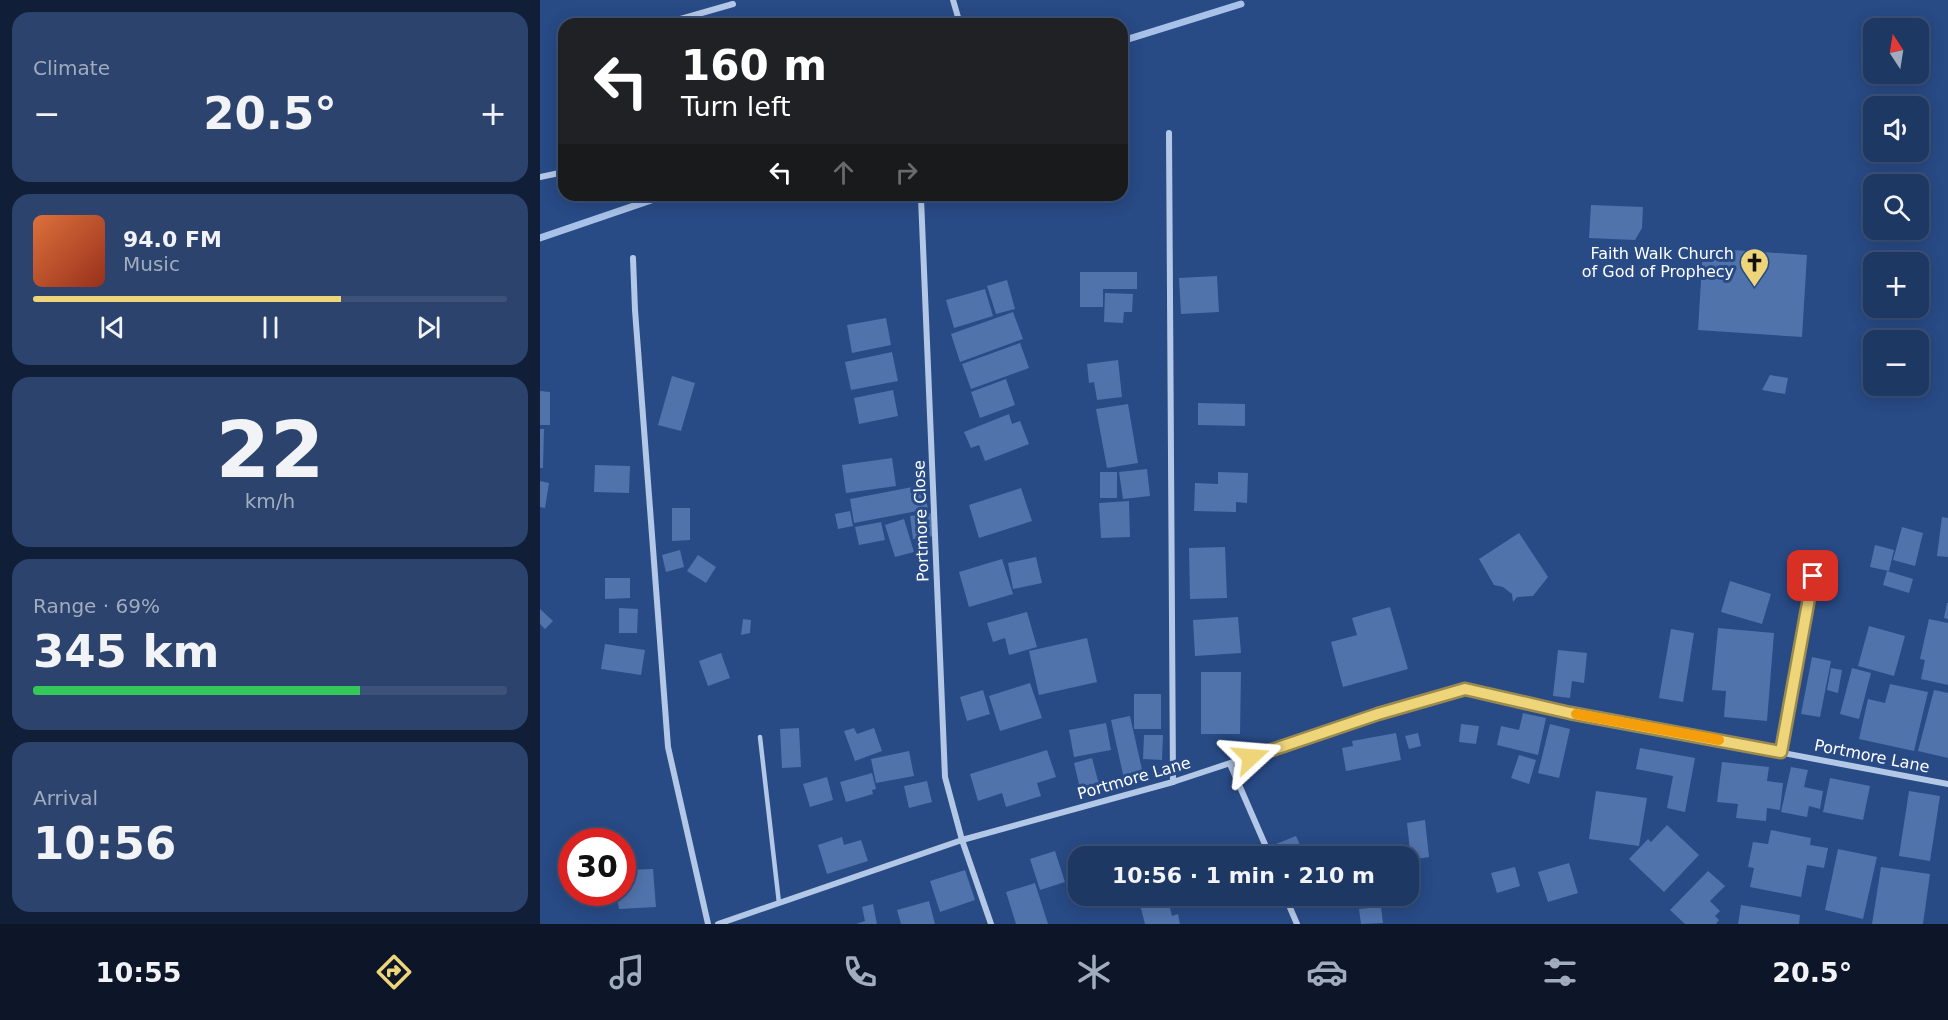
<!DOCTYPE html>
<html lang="en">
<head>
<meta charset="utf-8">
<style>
	:root { --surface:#1e3864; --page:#2b436d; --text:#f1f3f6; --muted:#a1acbf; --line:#3c5278; --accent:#efd579 }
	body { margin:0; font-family:"DejaVu Sans",sans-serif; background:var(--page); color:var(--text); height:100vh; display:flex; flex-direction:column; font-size:22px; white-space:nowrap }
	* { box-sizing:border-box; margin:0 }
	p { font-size:20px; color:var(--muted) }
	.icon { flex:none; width:33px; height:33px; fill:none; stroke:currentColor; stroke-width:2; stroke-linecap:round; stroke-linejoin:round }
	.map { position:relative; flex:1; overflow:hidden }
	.panel { display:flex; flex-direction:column; gap:12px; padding:12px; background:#101f37; width:540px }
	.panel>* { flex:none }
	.hud { position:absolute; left:18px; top:18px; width:570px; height:183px; border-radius:18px; box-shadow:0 3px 15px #0003,0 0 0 2px var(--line); background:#202124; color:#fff; overflow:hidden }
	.needle { width:39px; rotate:348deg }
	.tools { position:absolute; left:1323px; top:18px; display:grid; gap:12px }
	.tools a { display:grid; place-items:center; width:66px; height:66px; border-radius:12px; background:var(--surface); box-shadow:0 3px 15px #0003,0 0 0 2px var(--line); font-size:30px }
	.speed { position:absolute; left:18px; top:828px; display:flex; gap:12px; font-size:30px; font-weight:700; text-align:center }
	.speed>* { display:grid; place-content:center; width:78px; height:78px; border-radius:50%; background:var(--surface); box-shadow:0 3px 15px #0003,0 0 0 2px var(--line); line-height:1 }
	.speed .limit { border:9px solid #d22; background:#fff; color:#111 }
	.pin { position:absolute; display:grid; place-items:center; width:51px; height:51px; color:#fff; margin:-26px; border-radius:12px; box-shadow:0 3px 9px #0006 }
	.me { position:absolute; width:66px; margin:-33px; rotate:71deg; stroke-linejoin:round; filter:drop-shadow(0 0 4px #0008) }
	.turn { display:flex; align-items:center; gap:21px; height:126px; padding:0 24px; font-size:27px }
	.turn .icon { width:78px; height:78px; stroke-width:2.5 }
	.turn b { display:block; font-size:42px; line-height:51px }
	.lanes { display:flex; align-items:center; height:57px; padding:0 24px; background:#0003; justify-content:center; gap:30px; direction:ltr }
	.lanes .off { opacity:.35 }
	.big { font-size:45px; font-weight:800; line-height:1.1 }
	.panel .widget { flex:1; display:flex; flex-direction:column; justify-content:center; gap:9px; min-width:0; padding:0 21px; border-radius:18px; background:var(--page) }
	.panel .dial { align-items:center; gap:0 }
	.dial b { font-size:78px; line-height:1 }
	.song { display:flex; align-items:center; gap:18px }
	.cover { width:72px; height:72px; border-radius:9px; background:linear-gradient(135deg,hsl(20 70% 55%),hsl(10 70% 35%)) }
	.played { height:6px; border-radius:3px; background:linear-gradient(90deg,var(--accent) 65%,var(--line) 65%) }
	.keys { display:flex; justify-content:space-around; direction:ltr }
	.heat { display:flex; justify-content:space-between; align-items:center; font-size:33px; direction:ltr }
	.charge { height:9px; border-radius:4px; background:linear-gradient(90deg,#34c759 69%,var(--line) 0) }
	.trip { position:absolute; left:528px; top:846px; width:351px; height:60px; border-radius:18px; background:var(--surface); box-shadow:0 3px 15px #0003,0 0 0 2px var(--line); font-weight:800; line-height:60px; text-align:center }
	.menu { display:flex; height:96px; justify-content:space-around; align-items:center; background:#0c1628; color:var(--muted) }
	.menu .icon { width:42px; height:42px }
	.menu .on { color:var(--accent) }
	.menu b { font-size:27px; color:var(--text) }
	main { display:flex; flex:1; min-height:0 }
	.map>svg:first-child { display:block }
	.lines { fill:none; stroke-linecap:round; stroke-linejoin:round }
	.stream { stroke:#a8c1e8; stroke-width:7 }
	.building { fill:#5173ac }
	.lane { stroke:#b3c7e7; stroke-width:4.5 }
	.street { stroke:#b3c7e7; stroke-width:6 }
	.route-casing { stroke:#9b8a4f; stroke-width:15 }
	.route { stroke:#efd579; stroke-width:10 }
	.slow { stroke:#f59e0b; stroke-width:10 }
	.labels { text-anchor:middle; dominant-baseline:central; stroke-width:6; stroke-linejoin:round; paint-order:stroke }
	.poi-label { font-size:16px; fill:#fff; stroke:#284a85; text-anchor:end }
	.street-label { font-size:16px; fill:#fff; stroke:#284a85 }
</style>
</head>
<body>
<main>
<section class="panel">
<div class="widget"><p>Climate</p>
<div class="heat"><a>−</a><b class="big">20.5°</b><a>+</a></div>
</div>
<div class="widget">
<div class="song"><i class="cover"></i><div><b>94.0 FM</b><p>Music</p></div></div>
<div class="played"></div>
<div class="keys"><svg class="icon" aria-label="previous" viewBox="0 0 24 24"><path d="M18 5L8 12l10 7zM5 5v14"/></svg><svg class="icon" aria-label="pause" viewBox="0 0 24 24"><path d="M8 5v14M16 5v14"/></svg><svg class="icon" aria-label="next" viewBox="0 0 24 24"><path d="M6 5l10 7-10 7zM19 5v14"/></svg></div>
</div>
<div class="widget dial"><b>22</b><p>km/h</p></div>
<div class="widget"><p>Range · 69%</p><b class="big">345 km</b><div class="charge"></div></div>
<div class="widget"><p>Arrival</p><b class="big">10:56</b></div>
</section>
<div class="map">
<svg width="1408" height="924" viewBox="0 0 1408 924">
	<rect width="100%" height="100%" fill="#284a85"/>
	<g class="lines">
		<g class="stream">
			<path d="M582,41L701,4"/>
			<path d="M0,238L126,195"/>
		</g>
	</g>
	<g class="building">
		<path d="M1051,205L1103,207L1102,228L1095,240L1049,238Z"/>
		<path d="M1163,248L1267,255L1262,337L1158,330Z"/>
		<path d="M540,272H597V289H563V307H540Z"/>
		<path d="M677,276L679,312L641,314L639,278Z"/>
		<path d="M467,280L475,309L456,314L447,286Z"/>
		<path d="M445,289L453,316L414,328L406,300Z"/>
		<path d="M565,293L593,294L592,312H584L583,323L564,322Z"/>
		<path d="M473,312L483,339L420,362L411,334Z"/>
		<path d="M346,318L351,345L312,353L307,325Z"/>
		<path d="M480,343L489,368L431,389L422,364Z"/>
		<path d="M352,352L358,381L311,390L305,362Z"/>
		<path d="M578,360L582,397L557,400L554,382L549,383L547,364Z"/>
		<path d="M1230,375L1248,378L1245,394L1222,390Z"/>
		<path d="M132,376L155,383L141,431L118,425Z"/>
		<path d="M466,379L475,405L440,418L431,392Z"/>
		<path d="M353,390L358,416L319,424L314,398Z"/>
		<path d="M0,391L10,392V425H0Z"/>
		<path d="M658,403L705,404V426L658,425Z"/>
		<path d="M588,404L598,463L567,468L556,409Z"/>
		<path d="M469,414L472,424L480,421L489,444L445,461L439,445L431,448L424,432Z"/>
		<path d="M0,429H4L3,468H0Z"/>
		<path d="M352,458L356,486L306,493L302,465Z"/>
		<path d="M55,465L90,466L89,493L54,492Z"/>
		<path d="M607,469L610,496L583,499L579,472Z"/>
		<rect x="560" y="472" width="17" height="26"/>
		<path d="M678,472L708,473L707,503L696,502V512L654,511L655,483L678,484Z"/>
		<path d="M0,481L9,483L5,508L0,507Z"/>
		<path d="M383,485L388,509L314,523L310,499Z"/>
		<path d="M481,488L492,521L439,538L429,505Z"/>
		<path d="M589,501L590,537L561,538L559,503Z"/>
		<path d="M132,508H150V540L132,541Z"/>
		<path d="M310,511L313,526L298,529L295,514Z"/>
		<path d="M392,513L395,536L373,539L370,516Z"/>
		<path d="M1402,517L1408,518V557L1397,556Z"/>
		<path d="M364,519L374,552L355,557L345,525Z"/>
		<path d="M341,522L345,540L319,545L315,527Z"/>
		<path d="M1362,527L1383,533L1375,566L1353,560Z"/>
		<path d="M979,533L1008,577L993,596L977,597L973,602L972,594L963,587L954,585L939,559Z"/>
		<path d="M1335,545L1354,550L1349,571L1330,567Z"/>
		<path d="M685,547L687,598L650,599L649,548Z"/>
		<path d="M140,550L144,567L126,572L122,555Z"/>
		<path d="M158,555L176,567L166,583L147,571Z"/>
		<path d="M496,557L502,583L473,589L468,563Z"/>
		<path d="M462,559L473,594L429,607L419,572Z"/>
		<path d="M1347,571L1373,579L1369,593L1343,585Z"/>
		<path d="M65,578H90V598L65,599Z"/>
		<path d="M1190,581L1231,594L1222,624L1181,612Z"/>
		<path d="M1407,603H1408V619L1404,618Z"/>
		<path d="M850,607L868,669L803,687L791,642L817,635L812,618Z"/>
		<path d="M79,608L98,609L97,633H79Z"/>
		<path d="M0,609L13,621L5,629L0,624Z"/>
		<path d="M487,612L497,647L469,655L465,638L453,642L447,623Z"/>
		<path d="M698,617L701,653L655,656L653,620Z"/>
		<path d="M203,619L211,620L210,633L201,635Z"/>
		<path d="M1389,619L1408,623V685L1381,679L1385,660L1380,659Z"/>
		<path d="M1329,626L1365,636L1354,676L1318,666Z"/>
		<path d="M1178,628L1234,633L1227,721L1184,717L1186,691L1172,690Z"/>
		<path d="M1131,629L1154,633L1143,702L1119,698Z"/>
		<path d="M547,638L557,682L499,695L489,651Z"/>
		<path d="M65,644L105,650L101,675L61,669Z"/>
		<path d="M1018,650L1047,653L1044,683L1032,681L1030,698L1013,696Z"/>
		<path d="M181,653L190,678L168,686L159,661Z"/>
		<path d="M1272,657L1291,661L1280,717L1261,714Z"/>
		<path d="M1291,668L1302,670L1298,693L1287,690Z"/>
		<path d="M1312,668L1331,673L1319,719L1300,714Z"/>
		<path d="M661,672H701L700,734H661Z"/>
		<path d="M490,683L502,718L460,731L449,696Z"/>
		<path d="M1350,684L1388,692L1374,751L1319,739L1328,699L1345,703Z"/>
		<path d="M443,690L450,714L427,721L420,697Z"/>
		<path d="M1394,690L1408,693V758L1378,751Z"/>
		<rect x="594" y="694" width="27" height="35"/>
		<path d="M983,713L1006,718L998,755L957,745L961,726L979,730Z"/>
		<path d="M590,716L603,774L584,779L571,720Z"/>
		<path d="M566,723L571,750L534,757L529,730Z"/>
		<path d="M921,724L939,726L936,744L919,742Z"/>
		<path d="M1010,724L1030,729L1019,778L998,773Z"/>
		<path d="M259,728L261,767L242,768L240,729Z"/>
		<path d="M314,728L317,734L334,728L342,751L315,761L304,731Z"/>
		<path d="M856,733L861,760L806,771L802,748L813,746L812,741Z"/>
		<path d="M878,733L881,746L869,749L865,736Z"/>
		<path d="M604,735H623L622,760L603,759Z"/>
		<path d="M1100,748L1155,758L1145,812L1127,808L1133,776L1096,769Z"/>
		<path d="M507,750L516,777L497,783L501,796L466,807L462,793L438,801L430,774Z"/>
		<path d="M369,751L374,776L336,783L331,759Z"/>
		<path d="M979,755L996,760L989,784L971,778Z"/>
		<path d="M552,758L560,788L541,793L534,763Z"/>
		<path d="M1182,762L1229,767L1227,781L1243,783L1240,810L1227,808L1226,821L1196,818L1198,804L1177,802Z"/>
		<path d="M1251,767L1268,770L1264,787L1283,791L1280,809L1269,806L1267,817L1241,812Z"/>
		<path d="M332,773L336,789L332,790L333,794L306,802L300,782Z"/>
		<path d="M287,777L293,800L270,807L263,784Z"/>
		<path d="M1290,778L1330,786L1323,820L1283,812Z"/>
		<path d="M387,781L392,802L369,808L364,786Z"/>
		<path d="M1056,791L1107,798L1099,846L1049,839Z"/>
		<path d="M1369,791L1400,796L1390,861L1359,856Z"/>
		<path d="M885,820L889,857L871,860L867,823Z"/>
		<path d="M1127,825L1159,855L1124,892L1089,859L1108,839L1111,842Z"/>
		<path d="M1231,830L1271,838L1270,845L1288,848L1284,868L1267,865L1261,897L1210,887L1214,868L1208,867L1213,842L1228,844Z"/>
		<path d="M756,836L765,856H741L736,844Z"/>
		<path d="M302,837L304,845L321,840L328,861L287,874L278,845Z"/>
		<path d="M793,848L796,856H776V855Z"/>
		<path d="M1298,849L1337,857L1323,919L1285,910Z"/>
		<path d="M515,851L525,882L500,890L490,859Z"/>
		<path d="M1029,863L1038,893L1008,902L998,872Z"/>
		<path d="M975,867L980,886L957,893L951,873Z"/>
		<path d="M1341,867L1390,874L1383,924H1332Z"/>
		<path d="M113,869L116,907L79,909L76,892H82V870Z"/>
		<path d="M425,870L435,900L400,912L390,881Z"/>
		<path d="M1168,871L1185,886L1170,901L1180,911L1175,916L1179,920L1176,924H1145L1130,910Z"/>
		<path d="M495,883L508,924H476L466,892Z"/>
		<path d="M622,896H627L632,916L638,914L640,924H605L599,901Z"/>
		<path d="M389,901L395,924H361L357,910Z"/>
		<path d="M333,904L337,924H316L325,921L322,907Z"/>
		<path d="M1201,905L1260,915L1259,924H1198Z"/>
		<path d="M841,907L843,923L821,924L819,909Z"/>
	</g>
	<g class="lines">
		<path class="lane" d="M220,737L239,903"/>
		<g class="street">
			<path d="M413,0L420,24"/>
			<path d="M101,24L137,20L193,4"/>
			<path d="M629,133L633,782"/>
			<path d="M0,177L24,172"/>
			<path d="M381,198L405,777L422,840L451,924"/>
			<path d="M93,258L95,310L128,747L168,924"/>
			<path d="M1241,752L1273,576"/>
			<path d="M690,764L730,856"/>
			<path d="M745,896L757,924"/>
			<path d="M178,924L422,840L633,782L838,714L925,689L1030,713L1408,784"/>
		</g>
	</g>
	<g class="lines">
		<defs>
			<path id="route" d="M711,757L838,714L925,689L1030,713L1241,752L1273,576"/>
		</defs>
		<use href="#route" class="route-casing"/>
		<use href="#route" class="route"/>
		<path class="slow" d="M1036,714L1179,740"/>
	</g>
	<defs>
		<symbol id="church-pin" viewBox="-11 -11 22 30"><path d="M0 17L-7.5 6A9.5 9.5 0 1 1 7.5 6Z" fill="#efd579" stroke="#284a85"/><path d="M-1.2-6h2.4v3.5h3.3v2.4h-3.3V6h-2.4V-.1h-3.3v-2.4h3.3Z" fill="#111"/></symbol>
	</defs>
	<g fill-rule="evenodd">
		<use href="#church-pin" x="1198" y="246" width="33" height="45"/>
	</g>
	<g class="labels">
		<g class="poi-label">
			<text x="1194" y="253">Faith Walk Church<tspan x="1194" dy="18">of God of Prophecy</tspan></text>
		</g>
		<g class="street-label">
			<text transform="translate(381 521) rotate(-92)">Portmore Close</text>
			<text transform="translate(1332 756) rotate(11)">Portmore Lane</text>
			<text transform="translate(594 778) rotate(-16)">Portmore Lane</text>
		</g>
	</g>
</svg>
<div class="tools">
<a><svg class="needle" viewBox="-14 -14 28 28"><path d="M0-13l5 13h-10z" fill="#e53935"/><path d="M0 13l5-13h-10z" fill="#a1acbf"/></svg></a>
<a><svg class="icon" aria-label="sound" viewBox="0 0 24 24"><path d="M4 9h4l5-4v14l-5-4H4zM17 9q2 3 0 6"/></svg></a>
<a><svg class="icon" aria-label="search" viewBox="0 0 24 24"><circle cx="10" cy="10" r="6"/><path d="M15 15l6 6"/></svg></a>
<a>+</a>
<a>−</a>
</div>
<div class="speed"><div class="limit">30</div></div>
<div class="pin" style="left:1273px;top:576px;background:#d93025"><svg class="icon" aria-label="arrive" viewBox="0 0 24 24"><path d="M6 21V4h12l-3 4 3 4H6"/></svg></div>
<svg class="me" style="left:711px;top:757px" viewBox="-20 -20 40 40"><path d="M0-17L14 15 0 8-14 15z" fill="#efd579" stroke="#fff" stroke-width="4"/></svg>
<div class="trip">10:56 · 1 min · 210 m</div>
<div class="hud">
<div class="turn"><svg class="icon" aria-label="left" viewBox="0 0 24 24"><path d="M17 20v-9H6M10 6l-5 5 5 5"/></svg><div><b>160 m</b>Turn left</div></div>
<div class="lanes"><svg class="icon" aria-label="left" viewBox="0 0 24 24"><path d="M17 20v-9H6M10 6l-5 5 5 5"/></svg><svg class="icon off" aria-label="ahead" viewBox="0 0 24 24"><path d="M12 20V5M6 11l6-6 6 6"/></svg><svg class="icon off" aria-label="right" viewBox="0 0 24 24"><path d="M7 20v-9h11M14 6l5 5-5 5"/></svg></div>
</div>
</div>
</main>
<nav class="menu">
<b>10:55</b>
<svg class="icon on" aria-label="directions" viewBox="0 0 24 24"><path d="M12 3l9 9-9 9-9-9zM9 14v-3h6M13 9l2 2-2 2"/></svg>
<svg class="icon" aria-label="music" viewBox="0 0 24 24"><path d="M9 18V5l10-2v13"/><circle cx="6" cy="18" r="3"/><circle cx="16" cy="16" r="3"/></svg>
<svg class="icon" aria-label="phone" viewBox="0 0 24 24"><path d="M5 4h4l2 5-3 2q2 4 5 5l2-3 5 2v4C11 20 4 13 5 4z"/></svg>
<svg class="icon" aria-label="climate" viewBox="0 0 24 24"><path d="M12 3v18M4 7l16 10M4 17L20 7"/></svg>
<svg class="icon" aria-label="car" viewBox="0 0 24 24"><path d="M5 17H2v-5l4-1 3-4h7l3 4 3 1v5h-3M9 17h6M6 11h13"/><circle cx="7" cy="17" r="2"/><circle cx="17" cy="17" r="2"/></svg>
<svg class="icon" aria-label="filters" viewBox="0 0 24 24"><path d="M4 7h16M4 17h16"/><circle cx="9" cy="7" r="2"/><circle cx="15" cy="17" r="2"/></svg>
<b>20.5°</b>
</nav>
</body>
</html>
